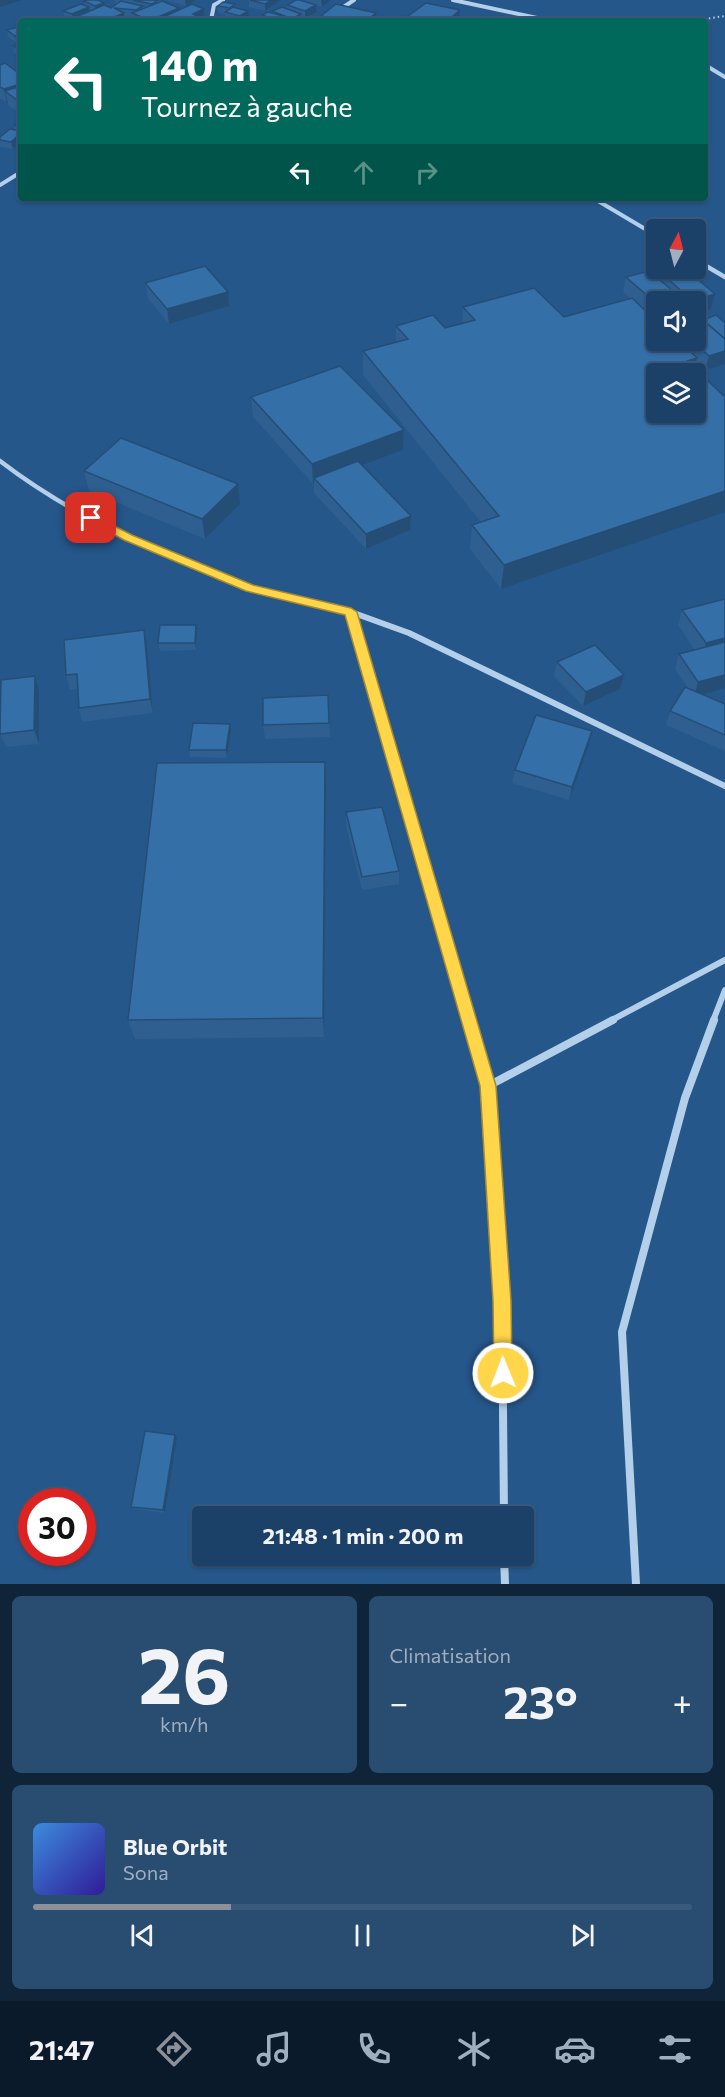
<!DOCTYPE html>
<html lang="fr">
<head>
<meta charset="utf-8">
<style>
	:root { --surface:#1c4168; --page:#294c71; --text:#f1f3f6; --muted:#a0afc0; --line:#3a5a7c; --accent:#8c9099 }
	body { margin:0; font-family:Commissioner,sans-serif; background:var(--page); color:var(--text); height:100vh; display:flex; flex-direction:column; font-size:22px; white-space:nowrap }
	* { box-sizing:border-box; margin:0 }
	p { font-size:20px; color:var(--muted) }
	.icon { flex:none; width:33px; height:33px; fill:none; stroke:currentColor; stroke-width:2; stroke-linecap:round; stroke-linejoin:round }
	.map { position:relative; height:1584px; overflow:hidden }
	.sheet { display:flex; flex-direction:column; gap:12px; padding:12px; background:#0f2439; flex:1 }
	.sheet>* { flex:none }
	.hud { position:absolute; left:18px; top:18px; width:690px; height:183px; border-radius:6px; box-shadow:0 2px 4px #0004,0 0 0 2px var(--line); background:#00695c; color:#fff; overflow:hidden }
	.needle { width:39px; rotate:7deg }
	.fabs { position:absolute; left:646px; top:219px; display:grid; gap:12px }
	.fabs a { display:grid; place-items:center; width:60px; height:60px; border-radius:6px; background:var(--surface); box-shadow:0 2px 4px #0004,0 0 0 2px var(--line); font-size:30px }
	.speed { position:absolute; left:18px; top:1488px; display:flex; gap:12px; font-size:30px; font-weight:700; text-align:center }
	.speed>* { display:grid; place-content:center; width:78px; height:78px; border-radius:50%; background:var(--surface); box-shadow:0 2px 4px #0004,0 0 0 2px var(--line); line-height:1 }
	.speed .limit { border:9px solid #d22; background:#fff; color:#111 }
	.pin { position:absolute; display:grid; place-items:center; width:51px; height:51px; color:#fff; margin:-26px; border-radius:12px; box-shadow:0 3px 9px #0006 }
	.me { position:absolute; width:66px; margin:-33px; rotate:359deg; stroke-linejoin:round; filter:drop-shadow(0 0 4px #0008) }
	.turn { display:flex; align-items:center; gap:21px; height:126px; padding:0 24px; font-size:27px }
	.turn .icon { width:78px; height:78px; stroke-width:2.5 }
	.turn b { display:block; font-size:42px; line-height:51px }
	.lanes { display:flex; align-items:center; height:57px; padding:0 24px; background:#0003; justify-content:center; gap:30px; direction:ltr }
	.lanes .off { opacity:.35 }
	.big { font-size:45px; font-weight:700; line-height:1.1 }
	.sheet .tile { flex:1; display:flex; flex-direction:column; justify-content:center; gap:9px; min-width:0; padding:0 21px; border-radius:9px; background:var(--page) }
	.sheet .dial { align-items:center; gap:0 }
	.dial b { font-size:78px; line-height:1 }
	.song { display:flex; align-items:center; gap:18px }
	.cover { width:72px; height:72px; border-radius:9px; background:linear-gradient(135deg,hsl(210 70% 55%),hsl(250 70% 35%)) }
	.played { height:6px; border-radius:3px; background:linear-gradient(90deg,var(--accent) 30%,var(--line) 30%) }
	.keys { display:flex; justify-content:space-around; direction:ltr }
	.heat { display:flex; justify-content:space-between; align-items:center; font-size:33px; direction:ltr }
	.sheet .tiles { flex:1; display:grid; gap:12px; grid-template-columns:1fr 1fr }
	.tile:last-child { grid-column:span 2 }
	.trip { position:absolute; left:192px; top:1506px; width:342px; height:60px; border-radius:6px; background:var(--surface); box-shadow:0 2px 4px #0004,0 0 0 2px var(--line); font-weight:700; line-height:60px; text-align:center }
	.menu { display:flex; height:96px; justify-content:space-around; align-items:center; background:#0b1a2a; color:var(--muted) }
	.menu .icon { width:42px; height:42px }
	.menu .current { color:var(--accent) }
	.menu b { font-size:27px; color:var(--text) }
	.map>svg:first-child { display:block }
	.lines { fill:none; stroke-linecap:round; stroke-linejoin:round }
	.path { stroke:#b3cfea; stroke-width:2; stroke-dasharray:1.5 3; stroke-linecap:butt }
	.minor-far3 { stroke:#b3cfea; stroke-width:4 }
	.minor-far2 { stroke:#b3cfea; stroke-width:4.5 }
	.minor-far1 { stroke:#b3cfea; stroke-width:6 }
	.minor { stroke:#b3cfea; stroke-width:8 }
	.wall { fill:#2e5f90 }
	.shaded-wall { fill:#254e76 }
	.building { fill:#356fa8; stroke:#254e76; stroke-width:1.5; fill-rule:evenodd }
	.route { fill:#ffd54a; stroke:#a68a30; stroke-width:1.5 }
</style>
</head>
<body>
<div class="map">
<svg width="725" height="1584" viewBox="0 0 725 1584">
	<rect width="100%" height="100%" fill="#25578b"/>
	<g class="lines">
		<path class="path" d="M691,21L725,16"/>
		<g class="minor-far3">
			<path d="M453,0L551,21"/>
			<path d="M339,10L354,0"/>
			<path d="M207,21L211,20L214,5L223,0"/>
			<path d="M705,65L725,77"/>
			<path d="M0,76L21,72"/>
			<path d="M0,185L21,172"/>
			<path d="M593,198L657,236"/>
		</g>
		<g class="minor-far2">
			<path d="M696,260L725,277"/>
			<path d="M0,461C74,518 164,557 251,588"/>
		</g>
		<g class="minor-far1">
			<path d="M247,587L351,612L409,633L725,786"/>
			<path d="M351,612L469,1021"/>
			<path d="M610,1021L725,960"/>
			<path d="M713,1021L725,990"/>
		</g>
		<g class="minor">
			<path d="M469,1020L488,1086L502,1301L504,1516"/>
			<path d="M488,1086L613,1020"/>
			<path d="M504,1556L505,1584"/>
			<path d="M636,1584L622,1332L685,1098L714,1020"/>
		</g>
	</g>
	<g class="wall">
		<path d="M115,0H160V2L179,8V10L204,9V16L197,19L198,21H134L133,20L132,17L124,16V19L129,21H79V19L72,21L65,18L63,11L85,5L84,1L104,5L111,8L116,5Z"/>
		<path d="M166,0H197L186,6Z"/>
		<path d="M249,0H281L265,11L249,7Z"/>
		<path d="M303,0H331L322,7L316,5L317,12L305,18L301,17V21H262V15L272,13V11L287,9V5L303,1Z"/>
		<path d="M218,6L235,8L249,18L244,21H233L225,19V14L218,13Z"/>
		<path d="M376,13V21H321V16Z"/>
		<path d="M21,26L17,43L8,37L7,30Z"/>
		<path d="M21,43V56L14,53L13,46Z"/>
		<path d="M0,65L21,75V114L8,105V103L0,98Z"/>
		<path d="M21,121V142L13,149L0,147V137L14,129V125Z"/>
		<path d="M653,266L715,294L711,309L696,313V302H657V338L663,344L673,341L672,340H696L703,320L725,323L705,370L696,362L501,589L470,549L472,525L481,522L363,375V351L396,342V326L445,328L462,324L463,307L564,317L631,299L623,292L626,277L652,273Z"/>
		<path d="M145,283L229,306L169,324L148,298Z"/>
		<path d="M251,397L404,430L403,450L362,466L411,516L410,530L366,549L314,493V484H313L253,417Z"/>
		<path d="M84,471L240,504L205,539L89,491Z"/>
		<path d="M725,599L702,694L725,704V751L666,725L670,711L688,688L675,669L679,654L695,650L678,625L682,610Z"/>
		<path d="M196,625L197,632L196,650L160,651L158,643Z"/>
		<path d="M144,630L147,644L153,713L82,722L79,708L78,689L70,690L66,675Z"/>
		<path d="M557,662L624,675L620,689L583,706L554,676Z"/>
		<path d="M35,676L39,690V744L6,747L0,734Z"/>
		<path d="M328,695L330,737L265,739L263,725Z"/>
		<path d="M231,731L227,758L190,757L189,750Z"/>
		<path d="M589,745L569,800L512,783L515,770Z"/>
		<path d="M325,762L326,784L324,1037L135,1039L128,1020Z"/>
		<path d="M346,812L399,871V884L362,890L346,826Z"/>
		<path d="M177,1438L165,1513L134,1509L131,1507Z"/>
	</g>
	<g class="shaded-wall">
		<path d="M0,0H22L0,7Z"/>
		<path d="M185,0H197L186,6Z"/>
		<path d="M271,0H281L265,11V4Z"/>
		<path d="M321,0H331L322,7Z"/>
		<path d="M104,3L105,10L96,13L95,6Z"/>
		<path d="M316,5L317,12L305,18V11Z"/>
		<path d="M89,7L90,14L78,16L79,19L73,21L72,14Z"/>
		<path d="M179,8L180,15L157,20V21H149Z"/>
		<path d="M204,9V16L197,19L198,21H182L193,14Z"/>
		<path d="M460,10L459,21H447Z"/>
		<path d="M248,11L249,18L244,21H240V16Z"/>
		<path d="M124,13L125,20L122,21H104Z"/>
		<path d="M376,13V21H366Z"/>
		<path d="M301,14V21H292V19Z"/>
		<path d="M283,16V21H277L276,20Z"/>
		<path d="M21,34V42L17,43L15,36Z"/>
		<path d="M21,84V98L5,91L8,103H7L4,89Z"/>
		<path d="M21,133V142L13,149L11,142Z"/>
		<path d="M228,292L229,306L169,324L167,309Z"/>
		<path d="M715,294L711,309L696,313V302H693V301Z"/>
		<path d="M657,325V336L655,348L645,328Z"/>
		<path d="M725,351V364L705,370L709,356Z"/>
		<path d="M697,358L693,374L687,361Z"/>
		<path d="M404,430L403,450L318,482L314,478V484H313L312,464Z"/>
		<path d="M238,484L240,504L205,539L202,519Z"/>
		<path d="M725,491V512L501,589L504,565Z"/>
		<path d="M411,516L410,530L366,549V534Z"/>
		<path d="M196,625L197,632L196,650L195,643Z"/>
		<path d="M144,630L147,644L153,713L150,699Z"/>
		<path d="M725,638V651L701,658L706,643Z"/>
		<path d="M624,675L620,689L583,706L586,692Z"/>
		<path d="M725,675V688L694,697L698,682Z"/>
		<path d="M35,676L39,690V744L34,730Z"/>
		<path d="M230,724L231,731L227,758L226,750Z"/>
		<path d="M592,731L589,745L569,800L572,787Z"/>
		<path d="M325,762L326,784L324,1037L323,1018Z"/>
		<path d="M175,1435L177,1438L165,1513L163,1510Z"/>
	</g>
	<g class="building">
		<path d="M86,0H98L104,3L95,6L84,1Z"/>
		<path d="M133,0H158L152,4Z"/>
		<path d="M250,0H271L265,4Z"/>
		<path d="M296,0H300L316,5L305,11L287,5Z"/>
		<path d="M121,1L143,6L136,10L114,8L124,13L104,21H91L78,16L104,5L111,8Z"/>
		<path d="M162,1L179,8L149,21H141L134,18L139,16L132,13Z"/>
		<path d="M223,2L235,4L230,8L218,6Z"/>
		<path d="M426,3L460,10L447,21L423,20L411,21L404,19Z"/>
		<path d="M81,4L89,7L72,14L63,11Z"/>
		<path d="M192,4L204,9L193,14L197,16L182,21H161L157,20Z"/>
		<path d="M336,4L376,13L366,21H346L321,16Z"/>
		<path d="M233,7L248,11L240,16L225,12Z"/>
		<path d="M282,7L301,14L292,19L272,11Z"/>
		<path d="M268,12L283,16L276,20L262,15Z"/>
		<path d="M121,17L129,21H109Z"/>
		<path d="M21,26V34L15,36L7,30Z"/>
		<path d="M21,43V50L13,46Z"/>
		<path d="M5,63L21,75V84L4,89L0,87V65Z"/>
		<path d="M21,86V103L5,91Z"/>
		<path d="M21,121V128L14,125Z"/>
		<path d="M10,129L21,131V133L11,142L0,140V137Z"/>
		<path d="M657,265V268H684L715,294L693,301L653,266Z"/>
		<path d="M205,266L228,292L167,309L145,283Z"/>
		<path d="M649,271L685,301L657,302V304L626,277Z"/>
		<path d="M534,288L564,317L632,298L657,322V325L645,328L657,339V340H659L663,344L678,340L697,358L687,361L725,397V491L504,565L472,525L499,516L363,351L408,339L396,326L433,315L445,328L475,320L463,307ZM657,374H696V412H657Z"/>
		<path d="M716,315L725,323V339L703,320Z"/>
		<path d="M696,316H698L725,339V351L709,356L692,340H696Z"/>
		<path d="M340,366L404,430L312,464L251,397Z"/>
		<path d="M121,438L238,484L202,519L84,471Z"/>
		<path d="M358,461L411,516L366,534L314,478Z"/>
		<path d="M725,599V638L706,643L682,610Z"/>
		<path d="M160,625H196L195,643H158Z"/>
		<path d="M144,630L150,699L79,708L77,674L66,675L64,640Z"/>
		<path d="M725,642V675L698,682L679,654Z"/>
		<path d="M595,645L624,675L586,692L557,662Z"/>
		<path d="M35,676L34,730L0,734L1,680Z"/>
		<path d="M685,687L725,704V735L670,711Z"/>
		<path d="M328,695L329,723L263,725V698Z"/>
		<path d="M536,715L592,731L572,787L515,770Z"/>
		<path d="M193,723L230,724L226,750H189Z"/>
		<path d="M325,762L323,1018L128,1020L157,763Z"/>
		<path d="M382,807L399,871L362,877L346,812Z"/>
		<path d="M145,1431L175,1435L163,1510L131,1507Z"/>
	</g>
	<path class="route" d="M91,514L132,535L253,585L351,608L357,612L496,1086L511,1301L512,1373L509,1379L503,1382L496,1379L494,1373L493,1301L480,1086L345,615L246,591L124,540L87,520L86,518Z"/>
</svg>
<div class="fabs">
<a><svg class="needle" viewBox="-14 -14 28 28"><path d="M0-13l5 13h-10z" fill="#e53935"/><path d="M0 13l5-13h-10z" fill="#a0afc0"/></svg></a>
<a><svg class="icon" aria-label="sound" viewBox="0 0 24 24"><path d="M4 9h4l5-4v14l-5-4H4zM17 9q2 3 0 6"/></svg></a>
<a><svg class="icon" aria-label="layers" viewBox="0 0 24 24"><path d="M12 4l9 5-9 5-9-5zM3 14l9 5 9-5"/></svg></a>
</div>
<div class="speed"><div class="limit">30</div></div>
<div class="pin" style="left:91px;top:518px;background:#d93025"><svg class="icon" aria-label="arrive" viewBox="0 0 24 24"><path d="M6 21V4h12l-3 4 3 4H6"/></svg></div>
<svg class="me" style="left:503px;top:1373px" viewBox="-20 -20 40 40"><circle r="17" fill="#ffd54a" stroke="#fff" stroke-width="3"/><path d="M0-11L8 9 0 5-8 9z" fill="#fff"/></svg>
<div class="trip">21:48 · 1 min · 200 m</div>
<div class="hud">
<div class="turn"><svg class="icon" aria-label="left" viewBox="0 0 24 24"><path d="M17 20v-9H6M10 6l-5 5 5 5"/></svg><div><b>140 m</b>Tournez à gauche</div></div>
<div class="lanes"><svg class="icon" aria-label="left" viewBox="0 0 24 24"><path d="M17 20v-9H6M10 6l-5 5 5 5"/></svg><svg class="icon off" aria-label="ahead" viewBox="0 0 24 24"><path d="M12 20V5M6 11l6-6 6 6"/></svg><svg class="icon off" aria-label="right" viewBox="0 0 24 24"><path d="M7 20v-9h11M14 6l5 5-5 5"/></svg></div>
</div>
</div>
<section class="sheet">
<div class="tiles">
<div class="tile dial"><b>26</b><p>km/h</p></div>
<div class="tile"><p>Climatisation</p>
<div class="heat"><a>−</a><b class="big">23°</b><a>+</a></div>
</div>
<div class="tile">
<div class="song"><i class="cover"></i><div><b>Blue Orbit</b><p>Sona</p></div></div>
<div class="played"></div>
<div class="keys"><svg class="icon" aria-label="previous" viewBox="0 0 24 24"><path d="M18 5L8 12l10 7zM5 5v14"/></svg><svg class="icon" aria-label="pause" viewBox="0 0 24 24"><path d="M8 5v14M16 5v14"/></svg><svg class="icon" aria-label="next" viewBox="0 0 24 24"><path d="M6 5l10 7-10 7zM19 5v14"/></svg></div>
</div>
</div>
</section>
<nav class="menu">
<b>21:47</b>
<svg class="icon current" aria-label="directions" viewBox="0 0 24 24"><path d="M12 3l9 9-9 9-9-9zM9 14v-3h6M13 9l2 2-2 2"/></svg>
<svg class="icon" aria-label="music" viewBox="0 0 24 24"><path d="M9 18V5l10-2v13"/><circle cx="6" cy="18" r="3"/><circle cx="16" cy="16" r="3"/></svg>
<svg class="icon" aria-label="phone" viewBox="0 0 24 24"><path d="M5 4h4l2 5-3 2q2 4 5 5l2-3 5 2v4C11 20 4 13 5 4z"/></svg>
<svg class="icon" aria-label="climate" viewBox="0 0 24 24"><path d="M12 3v18M4 7l16 10M4 17L20 7"/></svg>
<svg class="icon" aria-label="car" viewBox="0 0 24 24"><path d="M5 17H2v-5l4-1 3-4h7l3 4 3 1v5h-3M9 17h6M6 11h13"/><circle cx="7" cy="17" r="2"/><circle cx="17" cy="17" r="2"/></svg>
<svg class="icon" aria-label="filters" viewBox="0 0 24 24"><path d="M4 7h16M4 17h16"/><circle cx="9" cy="7" r="2"/><circle cx="15" cy="17" r="2"/></svg>
</nav>
</body>
</html>
